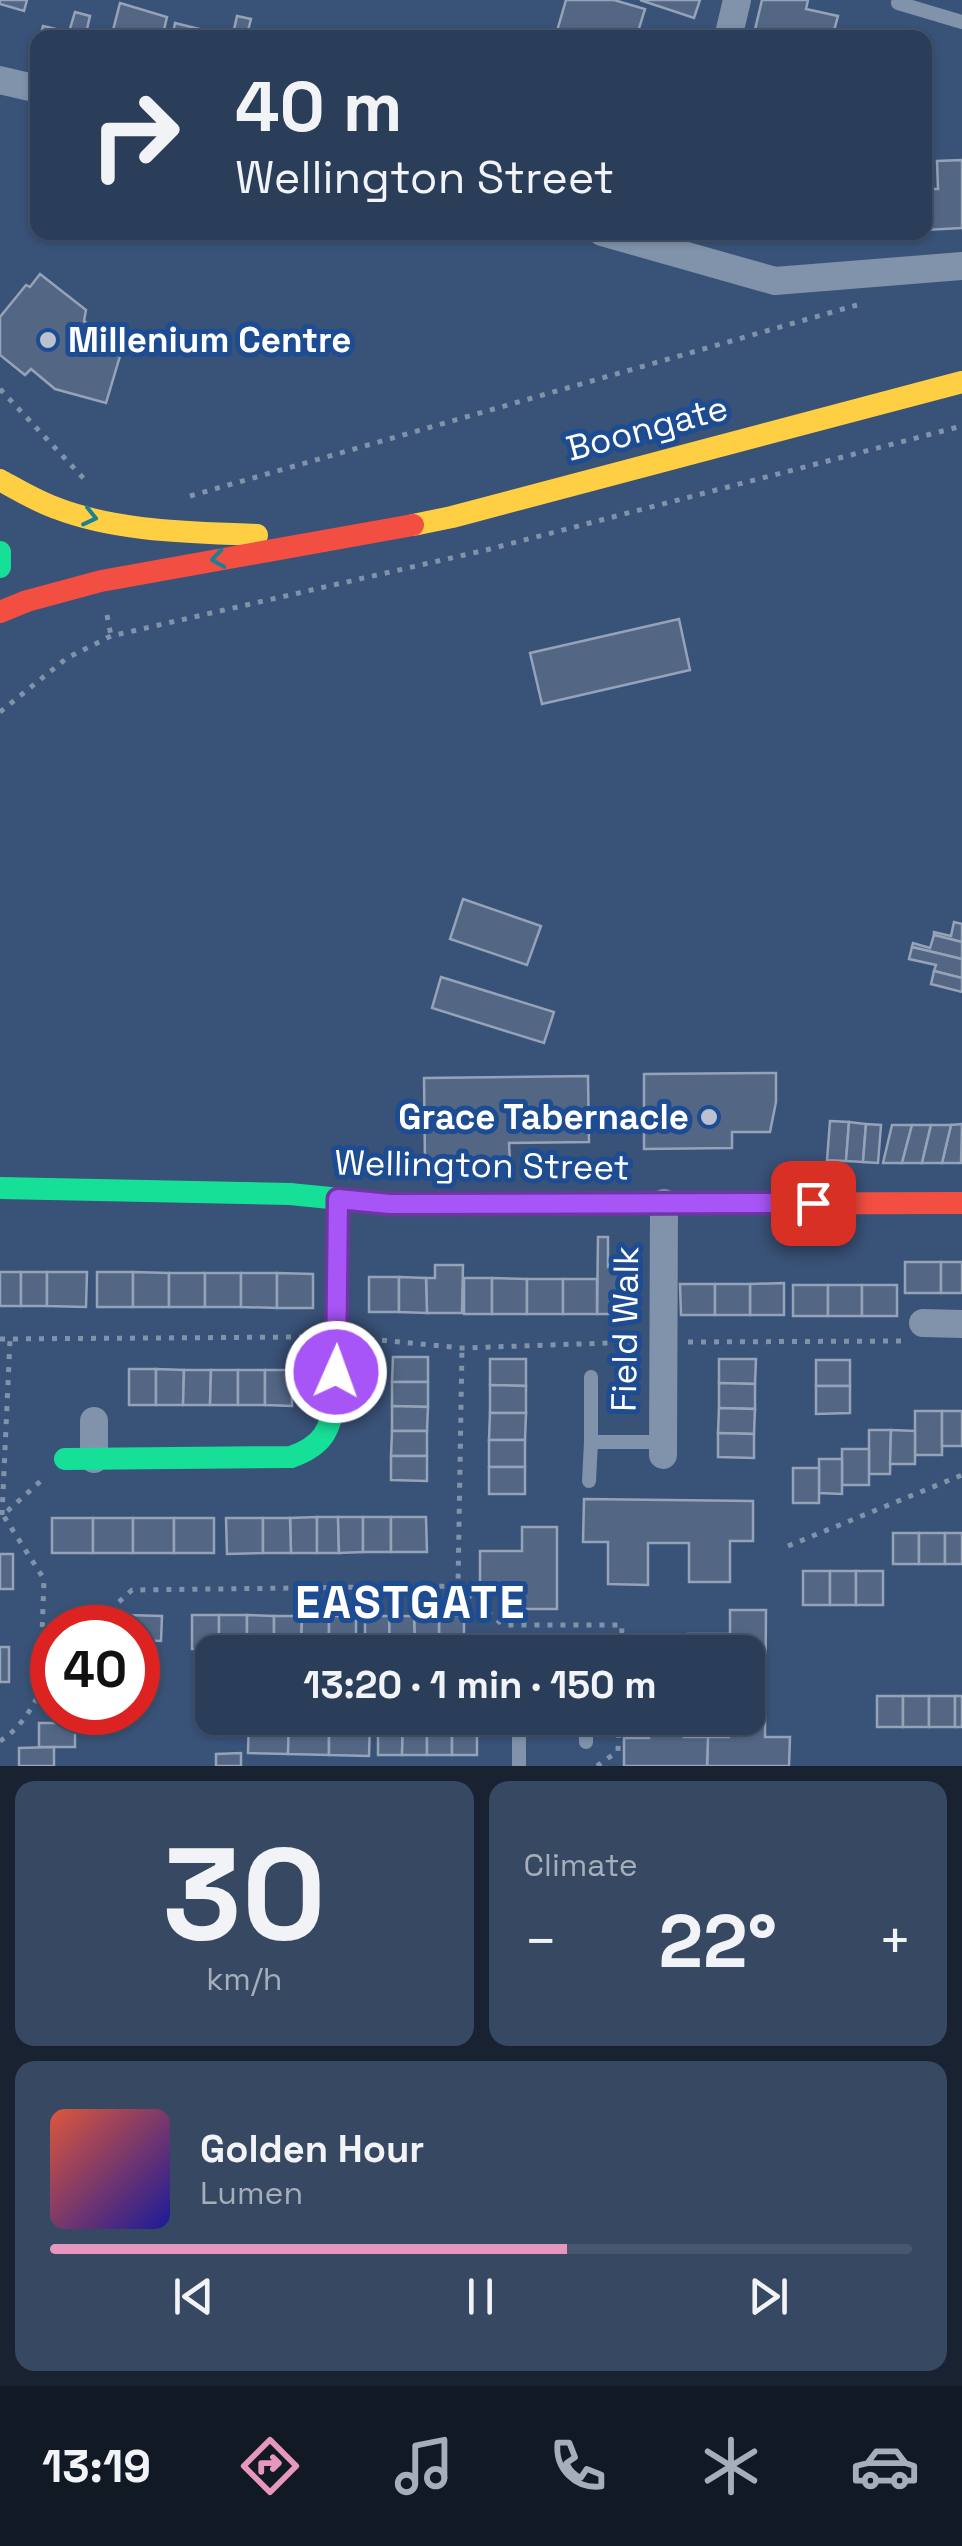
<!DOCTYPE html>
<html lang="en">
<head>
<meta charset="utf-8">
<style>
	:root { --surface:#2b3e59; --page:#374962; --text:#f1f3f6; --muted:#a6aeba; --line:#47576f; --accent:#e797bd }
	body { margin:0; font-family:"Space Grotesk",sans-serif; background:var(--page); color:var(--text); height:100vh; display:flex; flex-direction:column; font-size:38px; white-space:nowrap }
	* { box-sizing:border-box; margin:0 }
	p { font-size:32px; color:var(--muted) }
	.icon { flex:none; width:55px; height:55px; fill:none; stroke:currentColor; stroke-width:2; stroke-linecap:round; stroke-linejoin:round }
	.map { position:relative; height:1766px; overflow:hidden }
	.drawer { display:flex; flex-direction:column; gap:15px; padding:15px; background:#182231; flex:1 }
	.drawer>* { flex:none }
	.top-card { position:absolute; left:30px; top:30px; width:902px; height:210px; border-radius:20px; box-shadow:0 2px 8px #0004,0 0 0 2px var(--line); background:#2b3e59; color:var(--text); overflow:hidden }
	.speed { position:absolute; left:30px; top:1605px; display:flex; gap:20px; font-size:50px; font-weight:700; text-align:center }
	.speed>* { display:grid; place-content:center; width:130px; height:130px; border-radius:50%; background:var(--surface); box-shadow:0 2px 8px #0004,0 0 0 2px var(--line); line-height:1 }
	.speed .limit { border:15px solid #d22; background:#fff; color:#111 }
	.pin { position:absolute; display:grid; place-items:center; width:85px; height:85px; color:#fff; margin:-42px; border-radius:20px; box-shadow:0 5px 15px #0006 }
	.me { position:absolute; width:110px; margin:-55px; rotate:2deg; stroke-linejoin:round; filter:drop-shadow(0 0 8px #0008) }
	.turn { display:flex; align-items:center; gap:35px; height:210px; padding:0 40px; font-size:45px }
	.turn .icon { width:130px; height:130px; stroke-width:2.5 }
	.turn b { display:block; font-size:70px; line-height:85px }
	.big { font-size:75px; font-weight:600; line-height:1.1 }
	.drawer .card { flex:1; display:flex; flex-direction:column; justify-content:center; gap:15px; min-width:0; padding:0 35px; border-radius:20px; background:var(--page) }
	.drawer .dial { align-items:center; gap:0 }
	.dial b { font-size:130px; line-height:1 }
	.song { display:flex; align-items:center; gap:30px }
	.cover { width:120px; height:120px; border-radius:15px; background:linear-gradient(135deg,hsl(10 70% 55%),hsl(240 70% 35%)) }
	.played { height:10px; border-radius:5px; background:linear-gradient(90deg,var(--accent) 60%,var(--line) 60%) }
	.keys { display:flex; justify-content:space-around; direction:ltr }
	.heat { display:flex; justify-content:space-between; align-items:center; font-size:55px; direction:ltr }
	.drawer .tiles { flex:1; display:grid; gap:15px; grid-template-columns:1fr 1fr }
	.card:last-child { grid-column:span 2 }
	.trip { position:absolute; left:195px; top:1635px; width:570px; height:100px; border-radius:20px; background:var(--surface); box-shadow:0 2px 8px #0004,0 0 0 2px var(--line); font-weight:600; line-height:100px; text-align:center }
	.tabs { display:flex; height:160px; justify-content:space-around; align-items:center; background:#111924; color:var(--muted) }
	.tabs .icon { width:70px; height:70px }
	.tabs .on { color:var(--accent) }
	.tabs b { font-size:45px; color:var(--text) }
	.map>svg:first-child { display:block }
	.building { fill:#536785; stroke:#95a3b8; stroke-width:2.5 }
	.lines { fill:none; stroke-linecap:round; stroke-linejoin:round }
	.path { stroke:#8093aa; stroke-width:5; stroke-dasharray:5 8; stroke-linecap:butt }
	.lane { stroke:#8093aa; stroke-width:14 }
	.street { stroke:#8093aa; stroke-width:28 }
	.fast { stroke:#16e098; stroke-width:22 }
	.slow { stroke:#ffcf43; stroke-width:22 }
	.jam { stroke:#f24e42; stroke-width:22 }
	.oneway { stroke:#1b8094 }
	.route-casing { stroke:#6d37a1; stroke-width:25 }
	.route { stroke:#a855f7; stroke-width:18 }
	.poi-dot { fill:#bac2cf; stroke:#1e4c92; stroke-width:4 }
	.labels { text-anchor:middle; dominant-baseline:central; stroke-width:10; stroke-linejoin:round; paint-order:stroke }
	.poi-label { font-size:35px; font-weight:bold; fill:#fff; stroke:#1e4c92; text-anchor:start }
	.street-label { font-size:35px; fill:#fff; stroke:#1e4c92 }
	.district-label { font-size:45px; font-weight:bold; letter-spacing:2.5px; fill:#fff; stroke:#1e4c92 }
</style>
</head>
<body>
<div class="map">
<svg width="962" height="1766" viewBox="0 0 962 1766">
	<rect width="100%" height="100%" fill="#395277"/>
	<g class="building">
		<path d="M0,0H27L24,11L0,4Z"/>
		<path d="M566,0H614L645,9L636,38H555Z"/>
		<path d="M640,0H700L694,18Z"/>
		<path d="M762,0H808L806,9L838,16L832,38H753Z"/>
		<path d="M120,3L167,17L162,38H111Z"/>
		<path d="M75,12L90,16L85,38H40L43,26L69,32Z"/>
		<path d="M237,16L251,19L246,38H219L220,31L233,34Z"/>
		<path d="M175,23L207,31L205,38H172Z"/>
		<path d="M962,160V228L925,230V189H938L937,161Z"/>
		<path d="M40,274L86,310L84,321L101,333L91,348L120,356L106,403L55,389L31,369L25,375L0,355V317L26,285L30,287Z"/>
		<path d="M679,619L690,670L542,704L530,653Z"/>
		<path d="M463,899L541,926L527,965L450,939Z"/>
		<path d="M954,922L962,924V942L934,935V932L951,936Z"/>
		<path d="M934,935L962,942V959L912,947L913,943L930,948Z"/>
		<path d="M912,947L962,959V978L934,971L936,965L909,959Z"/>
		<path d="M934,971L962,978V992L931,984Z"/>
		<path d="M441,977L554,1012L544,1043L432,1008Z"/>
		<path d="M776,1073V1102L770,1132H732V1148L644,1149V1074Z"/>
		<path d="M588,1076L589,1142L509,1143L510,1162L425,1163L424,1078Z"/>
		<path d="M830,1121L849,1122L846,1161L827,1160Z"/>
		<path d="M849,1122L866,1124L863,1162L846,1161Z"/>
		<path d="M866,1124L881,1125L878,1163L863,1162Z"/>
		<path d="M962,1124L961,1163H942L951,1125Z"/>
		<path d="M892,1125H912L902,1163H883Z"/>
		<path d="M912,1125H931L922,1163H902Z"/>
		<path d="M931,1125H951L942,1163H922Z"/>
		<path d="M598,1237H608V1267H623V1314H597Z"/>
		<rect x="905" y="1262" width="36" height="31"/>
		<rect x="941" y="1262" width="21" height="31"/>
		<path d="M435,1265H463L462,1313H427L426,1278H435Z"/>
		<rect x="0" y="1272" width="21" height="34"/>
		<rect x="21" y="1272" width="26" height="34"/>
		<path d="M47,1272H87L86,1307L47,1306Z"/>
		<rect x="97" y="1272" width="36" height="35"/>
		<path d="M133,1272L169,1273V1307H133Z"/>
		<rect x="169" y="1273" width="36" height="34"/>
		<rect x="205" y="1273" width="36" height="34"/>
		<path d="M241,1273H277V1308L241,1307Z"/>
		<path d="M277,1273L313,1274V1308H277Z"/>
		<rect x="369" y="1277" width="30" height="35"/>
		<path d="M399,1277L426,1278L427,1313L399,1312Z"/>
		<rect x="464" y="1278" width="28" height="36"/>
		<path d="M492,1278L527,1279V1314H492Z"/>
		<rect x="527" y="1279" width="36" height="35"/>
		<rect x="563" y="1279" width="34" height="35"/>
		<path d="M784,1283V1315H750V1284Z"/>
		<path d="M680,1284H715V1315H681Z"/>
		<rect x="715" y="1284" width="35" height="31"/>
		<rect x="793" y="1285" width="35" height="31"/>
		<rect x="828" y="1285" width="34" height="31"/>
		<rect x="862" y="1285" width="35" height="31"/>
		<path d="M393,1357H428V1382H392Z"/>
		<path d="M490,1359H526V1386L490,1385Z"/>
		<path d="M719,1359H756L755,1384L719,1383Z"/>
		<rect x="816" y="1360" width="34" height="26"/>
		<rect x="129" y="1369" width="27" height="36"/>
		<path d="M156,1369L184,1370L183,1405H156Z"/>
		<path d="M184,1370H211L210,1405H183Z"/>
		<path d="M211,1370H238V1405H210Z"/>
		<rect x="238" y="1370" width="27" height="35"/>
		<path d="M265,1370H292V1406L265,1405Z"/>
		<path d="M392,1382H428V1407L392,1406Z"/>
		<path d="M719,1383L755,1384V1409L719,1408Z"/>
		<path d="M490,1385L526,1386V1413H490Z"/>
		<path d="M816,1386H850V1413L816,1414Z"/>
		<path d="M392,1406L428,1407L427,1431H392Z"/>
		<path d="M719,1408L755,1409L754,1434L718,1433Z"/>
		<rect x="915" y="1411" width="27" height="44"/>
		<rect x="942" y="1411" width="20" height="35"/>
		<path d="M490,1413H526L525,1440H489Z"/>
		<path d="M869,1430H891L890,1474H869Z"/>
		<path d="M891,1430L915,1431V1464H890Z"/>
		<path d="M392,1431H427V1456H391Z"/>
		<path d="M718,1433L754,1434V1458L718,1457Z"/>
		<rect x="489" y="1440" width="36" height="27"/>
		<rect x="842" y="1449" width="27" height="36"/>
		<path d="M391,1456H427V1481L391,1480Z"/>
		<path d="M819,1459H842V1494L819,1493Z"/>
		<rect x="489" y="1467" width="36" height="27"/>
		<rect x="793" y="1468" width="26" height="35"/>
		<path d="M584,1499L753,1501V1541H730V1582H689V1543H648V1585L608,1584V1542H583Z"/>
		<path d="M317,1517V1553H291L290,1518Z"/>
		<path d="M317,1517H338L339,1553H317Z"/>
		<path d="M338,1517H363V1552L339,1553Z"/>
		<rect x="363" y="1517" width="28" height="35"/>
		<path d="M391,1517H426L427,1552H391Z"/>
		<rect x="52" y="1518" width="41" height="35"/>
		<rect x="93" y="1518" width="40" height="35"/>
		<rect x="133" y="1518" width="41" height="35"/>
		<rect x="174" y="1518" width="40" height="35"/>
		<path d="M226,1518H263V1553L227,1554Z"/>
		<path d="M263,1518H290L291,1553H263Z"/>
		<path d="M522,1527H557V1609H522V1585H480V1551H522Z"/>
		<rect x="893" y="1533" width="26" height="31"/>
		<rect x="919" y="1533" width="26" height="31"/>
		<rect x="945" y="1533" width="17" height="31"/>
		<rect x="0" y="1554" width="13" height="35"/>
		<rect x="803" y="1571" width="27" height="34"/>
		<rect x="830" y="1571" width="26" height="34"/>
		<rect x="856" y="1571" width="27" height="34"/>
		<path d="M730,1610H766L765,1737H790L789,1766H707L708,1737H729L730,1718H748V1652H688V1634H730Z"/>
		<path d="M126,1615L162,1616L161,1641L138,1640V1628H126Z"/>
		<rect x="192" y="1615" width="27" height="34"/>
		<path d="M219,1615H247V1650L219,1649Z"/>
		<path d="M247,1615L274,1616V1650H247Z"/>
		<rect x="439" y="1615" width="25" height="35"/>
		<path d="M439,1615V1650H415L414,1616Z"/>
		<path d="M274,1616H302L301,1650H274Z"/>
		<path d="M302,1616H329V1650H301Z"/>
		<path d="M329,1616H356V1651L329,1650Z"/>
		<path d="M365,1616H389L390,1651H365Z"/>
		<path d="M389,1616H414L415,1650L390,1651Z"/>
		<rect x="138" y="1640" width="6" height="25"/>
		<rect x="0" y="1647" width="9" height="35"/>
		<rect x="877" y="1696" width="26" height="31"/>
		<rect x="903" y="1696" width="26" height="31"/>
		<rect x="929" y="1696" width="26" height="31"/>
		<rect x="955" y="1696" width="7" height="31"/>
		<path d="M649,1718H684V1737H708L707,1766H624V1738H649Z"/>
		<path d="M249,1719L289,1720L288,1754L248,1753Z"/>
		<path d="M289,1720H329V1755L288,1754Z"/>
		<path d="M329,1720L370,1721L369,1756L329,1755Z"/>
		<path d="M378,1720H403L402,1755H378Z"/>
		<path d="M403,1720H427V1755H402Z"/>
		<rect x="427" y="1720" width="25" height="35"/>
		<path d="M452,1720L477,1721V1755H452Z"/>
		<rect x="39" y="1723" width="36" height="24"/>
		<path d="M54,1747V1766H19V1748Z"/>
		<path d="M241,1753V1766H216V1754Z"/>
	</g>
	<g class="lines">
		<g class="path">
			<path d="M0,389L87,482"/>
			<path d="M190,496L857,305"/>
			<path d="M107,615L111,636"/>
			<path d="M0,712L67,658L111,636L486,550L962,426"/>
			<path d="M0,1339L303,1337"/>
			<path d="M369,1339L462,1348L637,1342"/>
			<path d="M688,1342L902,1341"/>
			<path d="M2,1515L10,1340"/>
			<path d="M788,1546L962,1475"/>
			<path d="M458,1586L503,1625H622L621,1652"/>
			<path d="M90,1628L132,1590L458,1586L462,1348"/>
			<path d="M40,1692L44,1579L3,1515L43,1479"/>
			<path d="M0,1741C17,1731 32,1710 40,1691C45,1681 45,1671 52,1662"/>
			<path d="M597,1766L618,1751L619,1718"/>
		</g>
		<g class="lane">
			<path d="M899,0L898,3L962,22"/>
			<path d="M591,1377V1442H661"/>
			<path d="M589,1481L591,1442"/>
			<path d="M586,1742V1718"/>
			<path d="M519,1766V1718"/>
		</g>
		<g class="street">
			<path d="M728,38L737,0"/>
			<path d="M0,80L38,89"/>
			<path d="M602,232L775,281L962,266"/>
			<path d="M923,1323L962,1324"/>
			<path d="M94,1421V1459"/>
			<path d="M663,1455L664,1203"/>
		</g>
		<g class="fast">
			<path d="M0,552V567"/>
			<path d="M0,1188L290,1194L390,1204H595"/>
			<path d="M65,1459L291,1457C323,1446 331,1430 335,1397L338,1199"/>
		</g>
		<g class="slow">
			<path d="M0,480C18,490 36,501 56,508C118,532 191,532 257,535"/>
			<path d="M413,525L452,517L962,382"/>
		</g>
		<g class="jam">
			<path d="M0,612L27,601L101,581L413,525"/>
			<path d="M595,1204L962,1203"/>
		</g>
	</g>
	<defs><path id="oneway-chevron" d="M-2-3.5L2.5 0L-2 3.5" fill="none" stroke-width="1.6" stroke-linecap="round" stroke-linejoin="round" transform="scale(2.5)"/></defs>
	<g class="oneway">
		<use href="#oneway-chevron" transform="translate(90 517) rotate(13)"/>
		<use href="#oneway-chevron" transform="translate(218 559) rotate(171)"/>
	</g>
	<g class="lines">
		<defs>
			<path id="route" d="M336,1372L338,1199L390,1204L813,1203"/>
		</defs>
		<use href="#route" class="route-casing"/>
		<use href="#route" class="route"/>
	</g>
	<g class="poi-dot">
		<circle cx="48" cy="340" r="10"/>
		<circle cx="709" cy="1117" r="10"/>
	</g>
	<g class="labels">
		<g class="poi-label">
			<text x="68" y="340">Millenium Centre</text>
			<text x="689" y="1117" text-anchor="end">Grace Tabernacle</text>
		</g>
		<g class="street-label">
			<text transform="translate(647 428) rotate(-15)">Boongate</text>
			<text transform="translate(482 1165) rotate(1)">Wellington Street</text>
			<text transform="translate(625 1329) rotate(-89)">Field Walk</text>
		</g>
		<g class="district-label">
			<text x="411" y="1602">EASTGATE</text>
		</g>
	</g>
</svg>
<div class="speed"><div class="limit">40</div></div>
<div class="pin" style="left:813px;top:1203px;background:#d93025"><svg class="icon" aria-label="arrive" viewBox="0 0 24 24"><path d="M6 21V4h12l-3 4 3 4H6"/></svg></div>
<svg class="me" style="left:336px;top:1372px" viewBox="-20 -20 40 40"><circle r="17" fill="#a855f7" stroke="#fff" stroke-width="3"/><path d="M0-11L8 9 0 5-8 9z" fill="#fff"/></svg>
<div class="trip">13:20 · 1 min · 150 m</div>
<div class="top-card">
<div class="turn"><svg class="icon" aria-label="right" viewBox="0 0 24 24"><path d="M7 20v-9h11M14 6l5 5-5 5"/></svg><div><b>40 m</b>Wellington Street</div></div>
</div>
</div>
<section class="drawer">
<div class="tiles">
<div class="card dial"><b>30</b><p>km/h</p></div>
<div class="card"><p>Climate</p>
<div class="heat"><a>−</a><b class="big">22°</b><a>+</a></div>
</div>
<div class="card">
<div class="song"><i class="cover"></i><div><b>Golden Hour</b><p>Lumen</p></div></div>
<div class="played"></div>
<div class="keys"><svg class="icon" aria-label="previous" viewBox="0 0 24 24"><path d="M18 5L8 12l10 7zM5 5v14"/></svg><svg class="icon" aria-label="pause" viewBox="0 0 24 24"><path d="M8 5v14M16 5v14"/></svg><svg class="icon" aria-label="next" viewBox="0 0 24 24"><path d="M6 5l10 7-10 7zM19 5v14"/></svg></div>
</div>
</div>
</section>
<nav class="tabs">
<b>13:19</b>
<svg class="icon on" aria-label="directions" viewBox="0 0 24 24"><path d="M12 3l9 9-9 9-9-9zM9 14v-3h6M13 9l2 2-2 2"/></svg>
<svg class="icon" aria-label="music" viewBox="0 0 24 24"><path d="M9 18V5l10-2v13"/><circle cx="6" cy="18" r="3"/><circle cx="16" cy="16" r="3"/></svg>
<svg class="icon" aria-label="phone" viewBox="0 0 24 24"><path d="M5 4h4l2 5-3 2q2 4 5 5l2-3 5 2v4C11 20 4 13 5 4z"/></svg>
<svg class="icon" aria-label="climate" viewBox="0 0 24 24"><path d="M12 3v18M4 7l16 10M4 17L20 7"/></svg>
<svg class="icon" aria-label="car" viewBox="0 0 24 24"><path d="M5 17H2v-5l4-1 3-4h7l3 4 3 1v5h-3M9 17h6M6 11h13"/><circle cx="7" cy="17" r="2"/><circle cx="17" cy="17" r="2"/></svg>
</nav>
</body>
</html>
